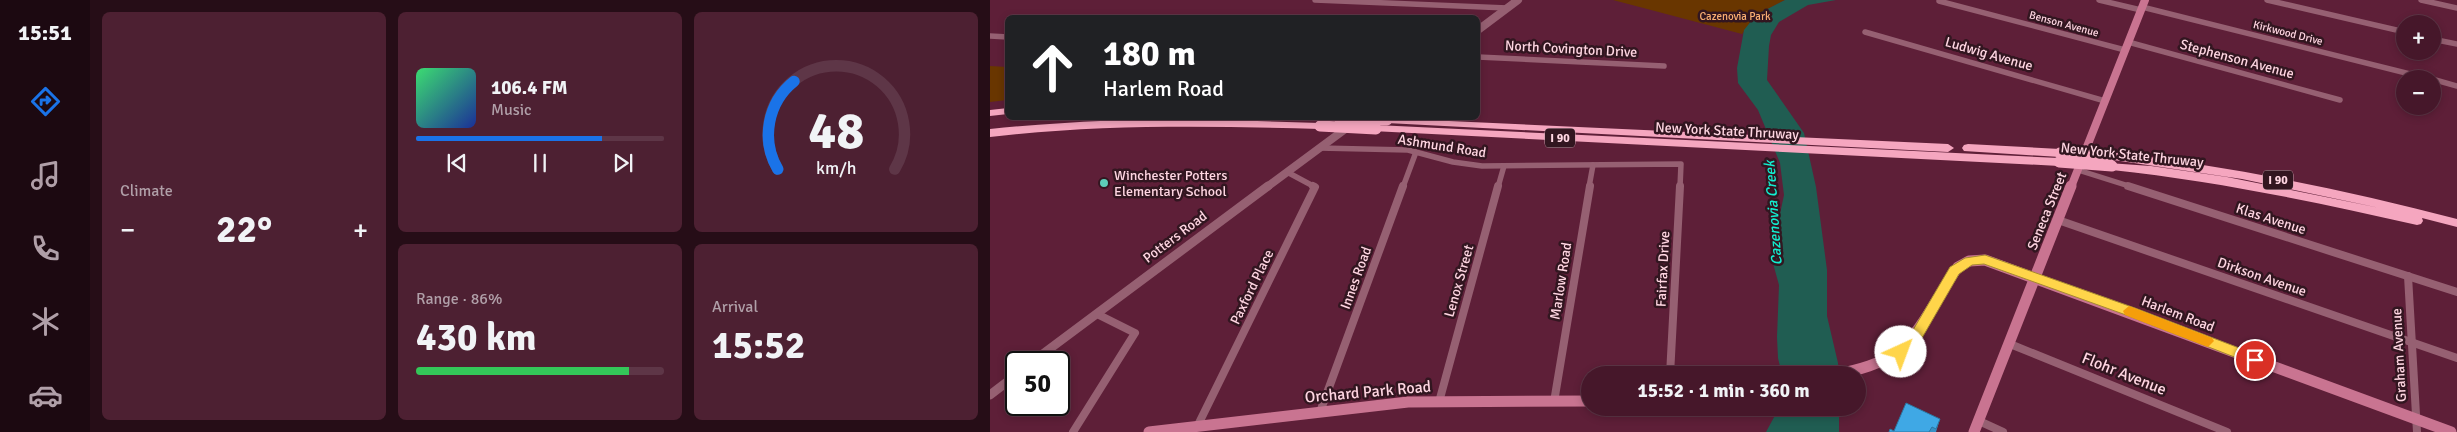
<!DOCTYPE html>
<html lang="en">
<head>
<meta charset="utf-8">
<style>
	:root { --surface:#46172a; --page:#4d2032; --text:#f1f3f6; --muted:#b09fa8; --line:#5e3647; --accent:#1a73e8 }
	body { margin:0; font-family:Signika,sans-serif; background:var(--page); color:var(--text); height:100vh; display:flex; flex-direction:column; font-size:19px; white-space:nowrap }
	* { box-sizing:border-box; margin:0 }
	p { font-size:16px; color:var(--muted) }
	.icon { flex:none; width:28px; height:28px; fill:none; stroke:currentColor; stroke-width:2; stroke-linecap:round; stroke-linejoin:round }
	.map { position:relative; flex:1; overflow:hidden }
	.details { display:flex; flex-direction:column; gap:12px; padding:12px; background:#260d17; width:900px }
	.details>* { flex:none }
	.banner { position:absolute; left:15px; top:15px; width:475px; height:105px; border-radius:8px; box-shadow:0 2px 8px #0003,0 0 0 1px var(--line); background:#202124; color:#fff; overflow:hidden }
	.tools { position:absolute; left:1406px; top:15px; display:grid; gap:10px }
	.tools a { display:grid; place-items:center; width:45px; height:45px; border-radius:50%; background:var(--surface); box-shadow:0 2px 8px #0003,0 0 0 1px var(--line); font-size:25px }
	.speed { position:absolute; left:15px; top:351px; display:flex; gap:10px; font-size:25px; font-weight:700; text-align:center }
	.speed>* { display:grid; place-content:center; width:65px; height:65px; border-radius:50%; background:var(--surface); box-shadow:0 2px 8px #0003,0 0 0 1px var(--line); line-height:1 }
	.speed .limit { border:2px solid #111; border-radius:8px; background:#fff; color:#111 }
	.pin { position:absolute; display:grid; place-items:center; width:42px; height:42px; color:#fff; margin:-21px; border:2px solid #fff; border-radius:50%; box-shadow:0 1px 5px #0007 }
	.me { position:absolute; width:55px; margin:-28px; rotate:43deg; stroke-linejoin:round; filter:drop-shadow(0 0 4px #0008) }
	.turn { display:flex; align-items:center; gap:18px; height:105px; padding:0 15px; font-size:22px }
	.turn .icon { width:65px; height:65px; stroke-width:2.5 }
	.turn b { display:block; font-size:35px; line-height:42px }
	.big { font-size:38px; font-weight:700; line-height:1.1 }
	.details .widget { flex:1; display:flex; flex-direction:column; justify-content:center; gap:8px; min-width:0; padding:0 18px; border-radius:8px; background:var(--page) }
	.details .dial { align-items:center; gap:0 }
	.dial svg { height:130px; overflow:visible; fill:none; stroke:var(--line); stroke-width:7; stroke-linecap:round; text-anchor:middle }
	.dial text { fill:var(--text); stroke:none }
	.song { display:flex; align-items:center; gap:15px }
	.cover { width:60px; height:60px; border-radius:8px; background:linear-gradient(135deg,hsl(140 70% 55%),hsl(230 70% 35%)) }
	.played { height:5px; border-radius:2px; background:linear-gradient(90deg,var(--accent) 75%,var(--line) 75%) }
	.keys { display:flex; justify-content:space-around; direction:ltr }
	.heat { display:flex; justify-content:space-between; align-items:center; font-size:28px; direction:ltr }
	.charge { height:8px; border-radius:4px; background:linear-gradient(90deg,#34c759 86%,var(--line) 0) }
	.details .tiles { flex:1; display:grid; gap:12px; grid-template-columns:repeat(3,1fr) }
	.widget:first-child { grid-row:span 2 }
	.trip { position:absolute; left:591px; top:366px; width:285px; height:50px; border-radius:25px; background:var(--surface); box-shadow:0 2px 8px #0003,0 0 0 1px var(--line); font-weight:700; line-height:50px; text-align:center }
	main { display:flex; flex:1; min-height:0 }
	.tab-bar { display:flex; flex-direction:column; width:90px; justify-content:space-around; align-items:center; background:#1c0911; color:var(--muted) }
	.tab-bar .icon { width:35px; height:35px }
	.tab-bar .active { color:var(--accent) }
	.tab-bar b { font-size:22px; color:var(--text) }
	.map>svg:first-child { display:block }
	.green { fill:#693600 }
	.water { fill:#205d52 }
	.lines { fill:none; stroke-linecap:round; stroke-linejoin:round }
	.minor-far1 { stroke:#966072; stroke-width:5.5 }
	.minor { stroke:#966072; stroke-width:8 }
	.tertiary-far1 { stroke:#966072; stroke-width:8 }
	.tertiary { stroke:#966072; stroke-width:9 }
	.secondary-far1 { stroke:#c97491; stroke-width:8 }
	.secondary { stroke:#c97491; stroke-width:11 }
	.motorway { fill:#f5a6bf; fill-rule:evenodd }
	.motorway-bridge { stroke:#f5a6bf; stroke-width:11 }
	.wall { fill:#3690c5 }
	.building { fill:#3fa8e5; stroke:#2c76a0 }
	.route { fill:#ffd54a; stroke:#a68a30 }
	.slow { fill:#f59e0b }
	.poi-dot { fill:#5dceb9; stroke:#321620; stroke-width:2 }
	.labels { text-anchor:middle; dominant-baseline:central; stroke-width:5; stroke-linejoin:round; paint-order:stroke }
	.far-park-label { font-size:11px; fill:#faaf73; stroke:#321620 }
	.far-street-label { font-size:11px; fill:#ffd6e2; stroke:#321620 }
	.shield { fill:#321620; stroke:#c29ca8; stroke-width:1 }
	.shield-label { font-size:12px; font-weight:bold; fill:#ffd6e2 }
	.street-label { font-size:14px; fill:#ffd6e2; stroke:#321620 }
	.poi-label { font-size:14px; fill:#ffd6e2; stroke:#321620; text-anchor:start }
	.water-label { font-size:15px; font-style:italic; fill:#12efd1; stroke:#321620 }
	.near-street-label { font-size:16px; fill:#ffd6e2; stroke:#321620 }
</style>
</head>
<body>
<main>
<nav class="tab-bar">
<b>15:51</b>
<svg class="icon active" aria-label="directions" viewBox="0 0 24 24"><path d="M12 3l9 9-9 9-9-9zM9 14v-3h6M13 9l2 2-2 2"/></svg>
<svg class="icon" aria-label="music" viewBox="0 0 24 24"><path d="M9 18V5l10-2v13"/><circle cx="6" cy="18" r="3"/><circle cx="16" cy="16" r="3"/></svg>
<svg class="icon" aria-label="phone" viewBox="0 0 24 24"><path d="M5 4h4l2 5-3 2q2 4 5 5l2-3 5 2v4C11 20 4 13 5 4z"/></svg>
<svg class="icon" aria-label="climate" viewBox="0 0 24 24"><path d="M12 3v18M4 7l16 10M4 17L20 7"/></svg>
<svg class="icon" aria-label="car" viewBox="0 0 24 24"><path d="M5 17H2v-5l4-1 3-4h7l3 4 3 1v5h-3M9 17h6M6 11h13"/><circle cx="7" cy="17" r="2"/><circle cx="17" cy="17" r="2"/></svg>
</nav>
<section class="details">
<div class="tiles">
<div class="widget"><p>Climate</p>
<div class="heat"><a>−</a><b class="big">22°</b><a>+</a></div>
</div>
<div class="widget">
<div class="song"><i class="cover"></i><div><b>106.4 FM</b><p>Music</p></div></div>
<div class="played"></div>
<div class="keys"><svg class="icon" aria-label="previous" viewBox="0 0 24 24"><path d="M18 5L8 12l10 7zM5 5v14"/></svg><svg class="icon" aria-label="pause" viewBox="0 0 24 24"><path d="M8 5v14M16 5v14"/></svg><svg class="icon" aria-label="next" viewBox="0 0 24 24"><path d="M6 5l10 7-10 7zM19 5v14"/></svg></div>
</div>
<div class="widget dial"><svg viewBox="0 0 100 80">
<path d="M14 69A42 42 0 1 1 86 69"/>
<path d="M14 69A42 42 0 0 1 24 15" stroke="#1a73e8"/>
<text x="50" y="56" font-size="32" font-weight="700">48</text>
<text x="50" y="72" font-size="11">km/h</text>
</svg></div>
<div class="widget"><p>Range · 86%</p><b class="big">430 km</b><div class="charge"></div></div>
<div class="widget"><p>Arrival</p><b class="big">15:52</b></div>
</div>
</section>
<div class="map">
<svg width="1467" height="432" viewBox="0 0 1467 432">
	<rect width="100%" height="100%" fill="#5e1f38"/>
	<g class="green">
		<path d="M623,0H795L766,15L752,34Z"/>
		<path d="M0,66L17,67V100L0,102Z"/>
	</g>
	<g class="water">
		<path d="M795,0H846L818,5L789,22L781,35L779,46L777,80L814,133L826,187L837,270V316L848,363L849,375H792L788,358L787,337L789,285L781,256L794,195L790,163L768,110L748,83L747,68L754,30L766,15Z"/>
		<path d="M789,408H849V432H776Z"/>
	</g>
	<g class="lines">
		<g class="minor-far1">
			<path d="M325,0L517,8"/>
			<path d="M1109,0L1151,10"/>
			<path d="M1277,0L1415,32"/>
			<path d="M1431,0L1467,8"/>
			<path d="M949,1L1135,50"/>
			<path d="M1152,7L1440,79"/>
			<path d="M875,32L1115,101"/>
			<path d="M0,36L18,37"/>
			<path d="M1442,39L1467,44"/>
			<path d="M1138,42L1350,100"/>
			<path d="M488,57L674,66"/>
			<path d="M1442,79L1467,86"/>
			<path d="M329,148L418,150L463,162L492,166L691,164L690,187"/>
			<path d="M1088,170L1142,187"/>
			<path d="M297,172L325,187"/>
			<path d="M413,187L426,152"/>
			<path d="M508,187L514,166"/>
			<path d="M599,187L603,165"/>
		</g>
		<g class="minor">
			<path d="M1138,186L1467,292"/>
			<path d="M1068,220L1467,358"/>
			<path d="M1418,276L1427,432"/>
			<path d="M1020,344L1237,432"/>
			<path d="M680,375L690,186"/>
			<path d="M449,402L508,186"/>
			<path d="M564,402L600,186"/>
			<path d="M330,412L413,186"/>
			<path d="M989,421L1013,432"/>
			<path d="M207,427L325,187L323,186"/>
			<path d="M83,432L145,333L107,314"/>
		</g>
		<g class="tertiary-far1">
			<path d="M488,30L528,0"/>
			<path d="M277,187L358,127"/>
		</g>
		<g class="tertiary">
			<path d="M42,362L278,186"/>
			<path d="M0,395L26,375"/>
		</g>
		<path class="secondary-far1" d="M1081,187L1155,0"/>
		<g class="secondary">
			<path d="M843,375C900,364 916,352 945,303C953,291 959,278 968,267L979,261L995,260L1461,432"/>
			<path d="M159,432L418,402L600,401"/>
			<path d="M984,432L1081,186"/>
		</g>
		<g class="motorway">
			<path d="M18,108V114L0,116V110Z"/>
			<path d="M393,118L958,144L964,148L958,152L397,123L391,120Z"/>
			<path d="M206,119L330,123L336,126L330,129C220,126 110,124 0,137V129C69,122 137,119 206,119Z"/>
			<path d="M386,125L1069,158L1075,162L1069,166L382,131L380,129Z"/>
			<path d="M978,144L1070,149L1076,153L1070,157L974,151L972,148L974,145Z"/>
			<path d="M1121,152C1238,166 1353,189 1467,219V227L1432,218L1433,221L1431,224L1427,225C1326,202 1225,181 1122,170L1116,166L1118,163L1161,166L1237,177L1390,208L1252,179L1117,159L1115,156L1117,153Z"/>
		</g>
		<g class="motorway-bridge">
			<path d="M349,118L397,120"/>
			<path d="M330,126L386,129"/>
			<path d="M1070,153L1121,156"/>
			<path d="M1069,162L1122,166"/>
		</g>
	</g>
	<path class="wall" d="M950,419L946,432H899L904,431Z"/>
	<path class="building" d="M916,403L950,419L946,429L942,427L939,432H899L900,429L904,431Z"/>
	<path class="route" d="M995,255L1145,308L1270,356L1272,360L1270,363L1265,365L1136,315L994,264L982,265L969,274L932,338L916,356H906L904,352L923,330L960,267L975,258Z"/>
	<path class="slow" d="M1139,306L1222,338L1224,341L1218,347L1135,315L1133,311Z"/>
	<circle class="poi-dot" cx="114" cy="183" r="5"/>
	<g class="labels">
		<g class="far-park-label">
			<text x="745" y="16">Cazenovia Park</text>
		</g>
		<g class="far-street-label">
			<text transform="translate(1074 24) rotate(15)">Benson Avenue</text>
			<text transform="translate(1298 33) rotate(14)">Kirkwood Drive</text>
		</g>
		<g class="shield">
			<rect x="555" y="128.5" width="30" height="19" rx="4"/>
			<rect x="1273" y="170.5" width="30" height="19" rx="4"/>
		</g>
		<g class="shield-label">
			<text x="570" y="138">I 90</text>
			<text x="1288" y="180">I 90</text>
		</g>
		<g class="street-label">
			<text transform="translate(581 49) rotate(3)">North Covington Drive</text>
			<text transform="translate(999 54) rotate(16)">Ludwig Avenue</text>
			<text transform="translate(1247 59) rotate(15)">Stephenson Avenue</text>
			<text transform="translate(737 131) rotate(3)">New York State Thruway</text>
			<text transform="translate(452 146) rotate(9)">Ashmund Road</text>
			<text transform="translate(1142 155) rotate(6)">New York State Thruway</text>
			<text transform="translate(1057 211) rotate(-68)">Seneca Street</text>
			<text transform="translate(1281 219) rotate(18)">Klas Avenue</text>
			<text transform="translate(185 237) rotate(-37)">Potters Road</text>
			<text transform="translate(673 269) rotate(-87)">Fairfax Drive</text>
			<text transform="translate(1272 277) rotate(19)">Dirkson Avenue</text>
			<text transform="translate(366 278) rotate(-70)">Innes Road</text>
			<text transform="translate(469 281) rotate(-74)">Lenox Street</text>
			<text transform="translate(571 281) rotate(-81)">Marlow Road</text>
			<text transform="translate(262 287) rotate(-64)">Paxford Place</text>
			<text transform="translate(1188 314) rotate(21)">Harlem Road</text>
			<text transform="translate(1409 355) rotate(-93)">Graham Avenue</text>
		</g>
		<g class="poi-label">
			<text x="124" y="175">Winchester Potters<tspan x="124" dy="16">Elementary School</tspan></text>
		</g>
		<g class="water-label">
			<text transform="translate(783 213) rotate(-94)">Cazenovia Creek</text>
		</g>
		<g class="near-street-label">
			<text transform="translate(1134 374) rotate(22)">Flohr Avenue</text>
			<text transform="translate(378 392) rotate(-5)">Orchard Park Road</text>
		</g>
	</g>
</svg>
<div class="tools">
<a>+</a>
<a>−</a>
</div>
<div class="speed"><div class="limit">50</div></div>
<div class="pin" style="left:1265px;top:360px;background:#d93025"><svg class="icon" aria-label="arrive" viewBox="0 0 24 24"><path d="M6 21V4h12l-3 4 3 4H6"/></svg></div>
<svg class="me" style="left:911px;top:352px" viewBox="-20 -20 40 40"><circle r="19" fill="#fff"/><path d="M0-13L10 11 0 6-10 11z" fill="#ffd54a"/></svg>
<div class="trip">15:52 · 1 min · 360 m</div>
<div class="banner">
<div class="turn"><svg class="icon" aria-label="ahead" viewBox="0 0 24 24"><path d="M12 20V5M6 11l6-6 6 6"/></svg><div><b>180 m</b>Harlem Road</div></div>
</div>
</div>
</main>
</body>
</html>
